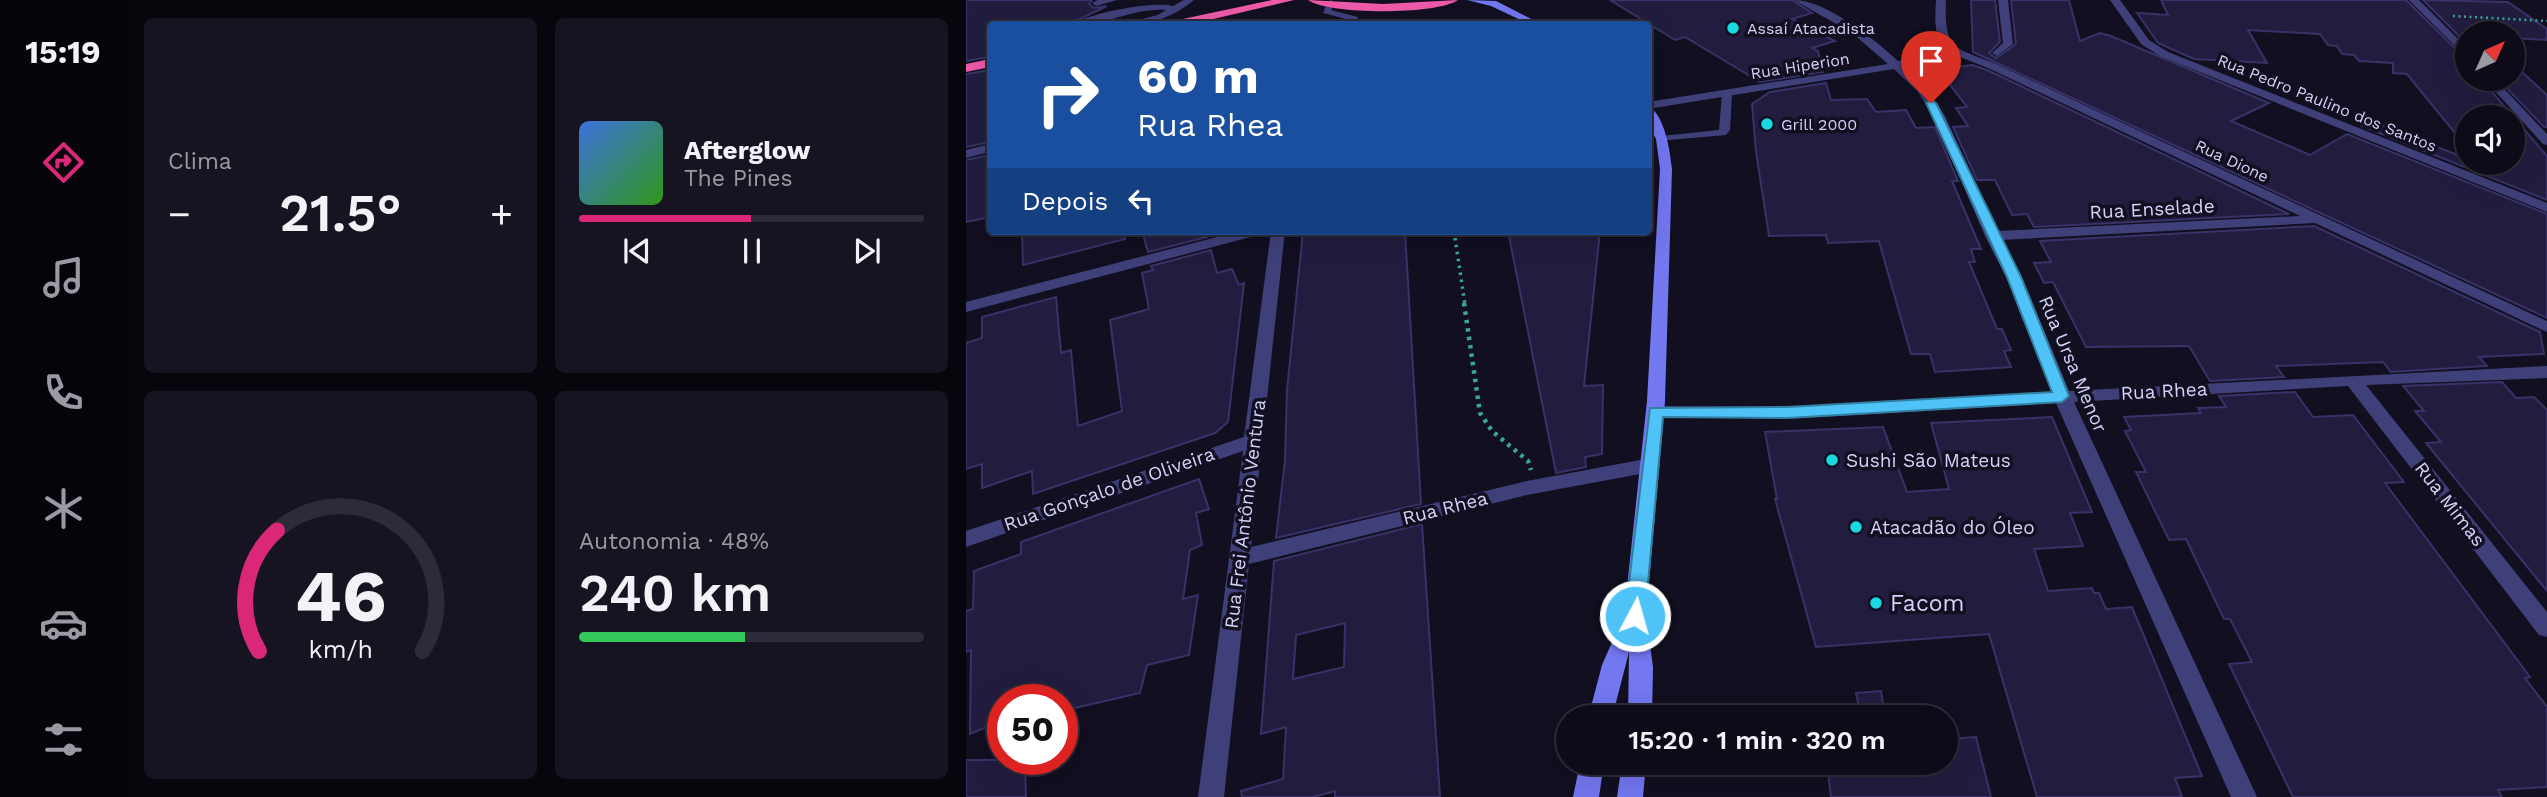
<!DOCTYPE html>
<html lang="pt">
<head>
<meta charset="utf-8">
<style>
	:root { --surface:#0d0b18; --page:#161421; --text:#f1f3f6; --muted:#9a9ba2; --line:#2d2b37; --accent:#db2777 }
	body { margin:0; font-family:"Work Sans",sans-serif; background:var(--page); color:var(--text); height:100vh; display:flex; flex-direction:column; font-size:26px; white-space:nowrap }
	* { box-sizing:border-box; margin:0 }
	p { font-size:23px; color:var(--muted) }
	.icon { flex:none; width:38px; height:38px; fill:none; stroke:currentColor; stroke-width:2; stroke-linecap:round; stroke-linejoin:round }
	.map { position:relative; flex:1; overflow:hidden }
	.side { display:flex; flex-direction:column; gap:18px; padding:18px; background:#07060d; width:840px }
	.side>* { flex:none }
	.banner { position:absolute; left:21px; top:21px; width:665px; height:214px; border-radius:7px; box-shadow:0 7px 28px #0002,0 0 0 2px var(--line); background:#1a4fa0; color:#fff; overflow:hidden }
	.needle { width:46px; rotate:45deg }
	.fabs { position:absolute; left:1489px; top:21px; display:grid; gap:14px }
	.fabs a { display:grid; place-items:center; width:70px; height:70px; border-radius:50%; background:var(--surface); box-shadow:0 7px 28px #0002,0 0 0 2px var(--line); font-size:35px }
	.speed { position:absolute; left:21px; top:684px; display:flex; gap:14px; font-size:35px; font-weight:700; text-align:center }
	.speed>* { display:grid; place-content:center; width:91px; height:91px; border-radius:50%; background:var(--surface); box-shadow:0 7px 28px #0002,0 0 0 2px var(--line); line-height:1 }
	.speed .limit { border:10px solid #d22; background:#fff; color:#111 }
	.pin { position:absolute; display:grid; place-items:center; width:60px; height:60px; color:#fff; margin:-72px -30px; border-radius:50% 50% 50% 0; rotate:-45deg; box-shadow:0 0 7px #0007 }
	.pin .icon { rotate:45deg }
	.me { position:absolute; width:77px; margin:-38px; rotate:6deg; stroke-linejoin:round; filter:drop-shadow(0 0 5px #0008) }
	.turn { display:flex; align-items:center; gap:24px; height:147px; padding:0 35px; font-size:32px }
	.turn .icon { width:91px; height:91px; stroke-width:2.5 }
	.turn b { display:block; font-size:49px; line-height:60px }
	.then { display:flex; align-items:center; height:66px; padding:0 35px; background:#0003; gap:14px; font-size:26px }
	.big { font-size:52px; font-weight:600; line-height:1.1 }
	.side .widget { flex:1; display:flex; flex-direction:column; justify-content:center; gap:10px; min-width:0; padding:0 24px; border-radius:10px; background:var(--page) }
	.side .dial { align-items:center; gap:0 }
	.dial svg { height:182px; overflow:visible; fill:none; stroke:var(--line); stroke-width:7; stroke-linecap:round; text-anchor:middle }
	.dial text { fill:var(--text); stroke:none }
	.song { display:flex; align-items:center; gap:21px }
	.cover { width:84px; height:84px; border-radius:10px; background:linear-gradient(135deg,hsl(220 70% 55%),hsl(110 70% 35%)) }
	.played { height:7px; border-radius:4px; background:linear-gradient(90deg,var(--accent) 50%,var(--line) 50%) }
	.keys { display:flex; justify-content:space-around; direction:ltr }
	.heat { display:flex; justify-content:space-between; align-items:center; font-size:38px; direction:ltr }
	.charge { height:10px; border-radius:5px; background:linear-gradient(90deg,#34c759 48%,var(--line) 0) }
	.side .tiles { flex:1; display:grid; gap:18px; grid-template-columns:repeat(2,1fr) }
	.trip { position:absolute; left:590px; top:705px; width:402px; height:70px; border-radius:35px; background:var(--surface); box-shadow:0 7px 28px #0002,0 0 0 2px var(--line); font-weight:600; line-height:70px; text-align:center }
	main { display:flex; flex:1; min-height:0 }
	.menu { display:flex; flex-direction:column; width:126px; justify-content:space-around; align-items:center; background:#05040a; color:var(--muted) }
	.menu .icon { width:49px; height:49px }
	.menu .selected { color:var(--accent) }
	.menu b { font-size:32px; color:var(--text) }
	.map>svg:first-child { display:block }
	.building { fill:#221d3f; stroke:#393268; stroke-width:2; fill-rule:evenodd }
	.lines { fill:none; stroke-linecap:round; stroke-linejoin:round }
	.path-far2 { stroke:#3aa699; stroke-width:2.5; stroke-dasharray:2 3.5; stroke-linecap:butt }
	.path-far1 { stroke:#3aa699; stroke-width:3.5; stroke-dasharray:2.5 4.5; stroke-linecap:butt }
	.path { stroke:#3aa699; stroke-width:4.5; stroke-dasharray:3.5 5; stroke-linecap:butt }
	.lane { fill:#3f407a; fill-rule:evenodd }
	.street { fill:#3f407a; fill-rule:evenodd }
	.secondary { fill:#7377f0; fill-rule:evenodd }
	.highway { fill:#ee5aa9; fill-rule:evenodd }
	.route { fill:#4fc3f7; stroke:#337fa1; stroke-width:2 }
	.poi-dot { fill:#18d9e1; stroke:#110f20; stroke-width:2.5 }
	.labels { text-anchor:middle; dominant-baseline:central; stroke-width:7; stroke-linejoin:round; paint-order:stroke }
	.far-poi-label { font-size:16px; fill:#d5d2fa; stroke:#110f20; text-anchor:start }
	.far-street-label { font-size:16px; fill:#d5d2fa; stroke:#110f20 }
	.street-label { font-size:19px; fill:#d5d2fa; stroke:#110f20 }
	.poi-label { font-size:19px; fill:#d5d2fa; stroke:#110f20; text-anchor:start }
	.near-poi-label { font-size:23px; fill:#d5d2fa; stroke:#110f20; text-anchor:start }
</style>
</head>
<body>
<main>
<nav class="menu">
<b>15:19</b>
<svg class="icon selected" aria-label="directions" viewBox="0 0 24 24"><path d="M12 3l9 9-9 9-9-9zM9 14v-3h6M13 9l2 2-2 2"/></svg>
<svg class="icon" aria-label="music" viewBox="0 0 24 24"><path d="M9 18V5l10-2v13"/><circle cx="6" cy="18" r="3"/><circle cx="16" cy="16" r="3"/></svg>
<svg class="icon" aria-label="phone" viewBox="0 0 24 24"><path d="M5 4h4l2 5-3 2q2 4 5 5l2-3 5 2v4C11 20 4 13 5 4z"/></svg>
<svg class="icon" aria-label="climate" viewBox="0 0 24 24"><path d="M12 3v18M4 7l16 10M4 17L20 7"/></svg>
<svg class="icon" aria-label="car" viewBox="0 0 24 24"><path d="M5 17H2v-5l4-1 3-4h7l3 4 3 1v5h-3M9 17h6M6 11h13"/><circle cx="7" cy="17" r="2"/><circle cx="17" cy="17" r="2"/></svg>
<svg class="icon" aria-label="filters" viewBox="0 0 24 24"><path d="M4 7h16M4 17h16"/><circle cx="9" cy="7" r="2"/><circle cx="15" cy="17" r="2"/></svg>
</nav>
<section class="side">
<div class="tiles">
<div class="widget"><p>Clima</p>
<div class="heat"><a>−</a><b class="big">21.5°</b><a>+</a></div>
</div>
<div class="widget">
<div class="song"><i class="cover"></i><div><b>Afterglow</b><p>The Pines</p></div></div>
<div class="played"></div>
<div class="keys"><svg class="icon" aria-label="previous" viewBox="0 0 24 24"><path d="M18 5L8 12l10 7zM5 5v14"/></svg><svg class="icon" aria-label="pause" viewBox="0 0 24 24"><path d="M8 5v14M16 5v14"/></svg><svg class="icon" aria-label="next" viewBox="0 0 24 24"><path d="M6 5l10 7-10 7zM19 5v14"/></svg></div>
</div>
<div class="widget dial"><svg viewBox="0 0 100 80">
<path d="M14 69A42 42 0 1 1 86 69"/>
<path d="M14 69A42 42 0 0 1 22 16" stroke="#db2777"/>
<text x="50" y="56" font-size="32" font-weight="700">46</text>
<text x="50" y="72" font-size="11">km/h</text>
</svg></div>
<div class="widget"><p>Autonomia · 48%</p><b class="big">240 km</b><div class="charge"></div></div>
</div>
</section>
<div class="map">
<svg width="1581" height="797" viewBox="0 0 1581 797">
	<rect width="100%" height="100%" fill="#110f20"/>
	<g class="building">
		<path d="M0,0H126L123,4L128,8L141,6L103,24H24V57L0,61Z"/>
		<path d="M644,0H826L846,13L826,19L869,41L846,48L852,51L857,72L794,82L719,37L709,40Z"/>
		<path d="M1005,0H1029L1034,42L1023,53L1030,58L1050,44L1045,0H1103L1114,41L1134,33L1145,36L1303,103L1265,121L1344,155L1381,134L1581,214V318L1007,52Z"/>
		<path d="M1195,0H1440L1502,61V79H1515L1581,156V200L1396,126L1405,121L1502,159V163H1547V117H1502V149L1441,74L1427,73V63L1393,61L1388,55L1376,54L1371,46L1362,45L1354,34L1282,30L1301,63L1228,59L1192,43L1171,13L1202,15Z"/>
		<path d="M1457,0L1542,2L1581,29V40L1547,38V33H1502V45Z"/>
		<path d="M1547,64L1581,95V127H1578L1532,79H1547Z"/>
		<path d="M1006,65L1021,70L1323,214L1068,227L1061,214L1046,215L1029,180H1011L987,127L1002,126L990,108L1001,107L972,69Z"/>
		<path d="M24,70V142L0,147V74Z"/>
		<path d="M860,83L865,100L901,99L910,112L940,110L950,128L969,127L992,181H986L1015,249H1005L1009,262H1003L1031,329H1036L1045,350L1038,351L1045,367L969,372L964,354H945L913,241L862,243L860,235L803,236L790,152L786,104L804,92Z"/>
		<path d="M24,155V217L0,222V160Z"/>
		<path d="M1348,226L1574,332L1578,354L1513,357L1521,366L1425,372L1417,362L1310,366L1318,377L1244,381L1223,346L1120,347L1087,282L1078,283L1068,263L1085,262L1074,241Z"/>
		<path d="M56,231H158L159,239L57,265Z"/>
		<path d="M176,231H239L241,237L182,252Z"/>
		<path d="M337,231H439L455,504L310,538L319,460L321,390Z"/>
		<path d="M542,231H634L618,386L637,385L636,454L619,457L620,467L590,473Z"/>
		<path d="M245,250L251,273L266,269L273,285L278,283L262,422L249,433L67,494L66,471L16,488V464L0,469V343L16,338V317L90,297L95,353L105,350L112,426L156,411L144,320L183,309L176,273L187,270L185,266Z"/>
		<path d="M1536,382L1550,398L1568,397L1581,410V591L1460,443L1475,442L1449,411H1458L1437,386Z"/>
		<path d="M1329,392L1347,417L1387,415L1438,482L1419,483L1564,677L1559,678L1581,707V787L1532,790L1536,797H1327L1263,664L1286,662L1264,619H1258L1220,539L1203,540L1170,472H1180L1159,431L1165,430L1158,417L1235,413L1232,408L1260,407L1253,396Z"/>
		<path d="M1086,417L1126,512L1104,513L1117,546L1068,549L1082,591L1126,588L1128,593H1133L1140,609L1166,607L1236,776L1209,778L1216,797H1071L1023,634L850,647L809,499H811L799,432L917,427L941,492L983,489L965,423Z"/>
		<path d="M233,479L243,509L230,513L236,545L224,550L217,599L232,595L223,655L181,665L174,693L96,711V700H37V720L4,734L5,650L0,652V611L7,609L8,571L55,554V542Z"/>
		<path d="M456,524L474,797H369V791L347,797H276L275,791L317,779L320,727L295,734L308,561ZM379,623L378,667L327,679L330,635Z"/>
		<path d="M915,691L918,711L894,712L890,693Z"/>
		<path d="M1010,737L1025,797H865L861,763H980V739Z"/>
		<path d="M0,760H59L60,797H0Z"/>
	</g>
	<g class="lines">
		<path class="path-far2" d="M1487,16L1581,21"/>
		<path class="path-far1" d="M488,231L499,305"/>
		<path class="path" d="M498,303L514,413L526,431L562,461L565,470"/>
		<g class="lane">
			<path d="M132,0H151L130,6L126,3Z"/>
			<path d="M218,0H228C208,17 182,26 156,24L192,15L200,10C168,7 138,27 106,24C126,13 185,1 207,6Z"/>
			<path d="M365,0L369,3L365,10L392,17L391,24H383L384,20L357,13L361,3Z"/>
			<path d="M761,91L766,94L764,130L760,135L692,141L690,139L696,136L753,130L756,94Z"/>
		</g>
		<g class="street">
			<path d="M828,0C860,0 909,40 932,61L981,51C967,36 969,19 970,0H980C978,50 987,47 1030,64L1581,321V332L1349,223L1035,240L1056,277L1103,391L1581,366V378L1400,385L1581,612V637L1573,635L1382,386L1108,402L1291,797H1265L1090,403L821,419L683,416L680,412L683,408L689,406L821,407L1086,392L1040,277L1019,236L967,116L952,92L928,69L682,109V102L922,64L886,33ZM989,55L1022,68L1334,216L1031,231L979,116L961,88L938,67Z"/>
			<path d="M1032,0H1042L1047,44L1031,56L1026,53L1037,43Z"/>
			<path d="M1144,0H1154L1183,40L1202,52L1581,203V212L1194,56L1175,44Z"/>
			<path d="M1443,0H1453L1502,49V59Z"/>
			<path d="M1518,79H1529L1581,134V145L1577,144Z"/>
			<path d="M24,144V152L0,158V150Z"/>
			<path d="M274,231H298L296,234L0,312V302Z"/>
			<path d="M305,231H319L285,547L561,481L685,458L692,460L694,465L692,470L685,472L561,495L283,564L258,797H232L277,451L0,547V531L278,437Z"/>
		</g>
		<g class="secondary">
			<path d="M501,0L530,1L575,24H563L525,6Z"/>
			<path d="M682,106C699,115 704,151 706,169L699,401L680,616L687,667L686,718H662L663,652L646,718H622L636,665L658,615L681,401L694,169L690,139L682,123Z"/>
			<path d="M614,763H638L633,797H607Z"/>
			<path d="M656,763H680L677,797H651Z"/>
		</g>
		<g class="highway">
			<path d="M306,0H328L226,24H206L212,20Z"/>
			<path d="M342,0L417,4L492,0C471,15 363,15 342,0Z"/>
			<path d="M24,59V67L0,72V64Z"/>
		</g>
	</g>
	<path class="route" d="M965,100L970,103L1055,277L1103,396L1096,402L821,418L697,417L679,616L676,622L669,625L662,622L659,616L684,408L821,407L1086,392L1041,277L960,103Z"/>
	<g class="poi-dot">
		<circle cx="767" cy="28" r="7"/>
		<circle cx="801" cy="124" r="7"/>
		<circle cx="866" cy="460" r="7"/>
		<circle cx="890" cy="527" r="7"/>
		<circle cx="910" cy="603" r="7"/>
	</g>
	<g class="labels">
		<g class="far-poi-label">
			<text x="781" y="28">Assaí Atacadista</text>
			<text x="815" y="124">Grill 2000</text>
		</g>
		<g class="far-street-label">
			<text transform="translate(834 66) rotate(-9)">Rua Hiperion</text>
			<text transform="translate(1361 103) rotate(22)">Rua Pedro Paulino dos Santos</text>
			<text transform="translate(1266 161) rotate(25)">Rua Dione</text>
		</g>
		<g class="street-label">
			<text transform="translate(1186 209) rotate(-3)">Rua Enselade</text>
			<text transform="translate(1107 364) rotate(67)">Rua Ursa Menor</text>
			<text transform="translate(1198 391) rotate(-3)">Rua Rhea</text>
			<text transform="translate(143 489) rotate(-19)">Rua Gonçalo de Oliveira</text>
			<text transform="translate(1484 504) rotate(52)">Rua Mimas</text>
			<text transform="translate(479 508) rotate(-14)">Rua Rhea</text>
			<text transform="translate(279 514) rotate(-83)">Rua Frei Antônio Ventura</text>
		</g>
		<g class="poi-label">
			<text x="880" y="460">Sushi São Mateus</text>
			<text x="904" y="527">Atacadão do Óleo</text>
		</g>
		<g class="near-poi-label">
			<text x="924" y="603">Facom</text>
		</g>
	</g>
</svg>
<div class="fabs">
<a><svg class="needle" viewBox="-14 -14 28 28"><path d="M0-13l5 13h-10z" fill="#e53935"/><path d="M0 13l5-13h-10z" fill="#9a9ba2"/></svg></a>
<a><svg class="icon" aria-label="sound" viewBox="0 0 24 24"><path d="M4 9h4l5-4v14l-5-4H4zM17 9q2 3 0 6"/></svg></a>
</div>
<div class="speed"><div class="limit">50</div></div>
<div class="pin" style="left:965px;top:103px;background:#d93025"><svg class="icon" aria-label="arrive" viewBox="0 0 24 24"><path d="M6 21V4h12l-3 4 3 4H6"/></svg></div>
<svg class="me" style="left:669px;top:616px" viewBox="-20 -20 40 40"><circle r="17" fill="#4fc3f7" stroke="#fff" stroke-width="3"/><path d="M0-11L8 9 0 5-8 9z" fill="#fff"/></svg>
<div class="trip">15:20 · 1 min · 320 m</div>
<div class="banner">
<div class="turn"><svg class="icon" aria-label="right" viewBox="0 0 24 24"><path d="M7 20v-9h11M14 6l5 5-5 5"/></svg><div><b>60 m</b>Rua Rhea</div></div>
<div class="then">Depois<svg class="icon" aria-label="left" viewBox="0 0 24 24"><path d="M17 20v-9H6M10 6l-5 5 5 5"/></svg></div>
</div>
</div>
</main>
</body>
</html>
